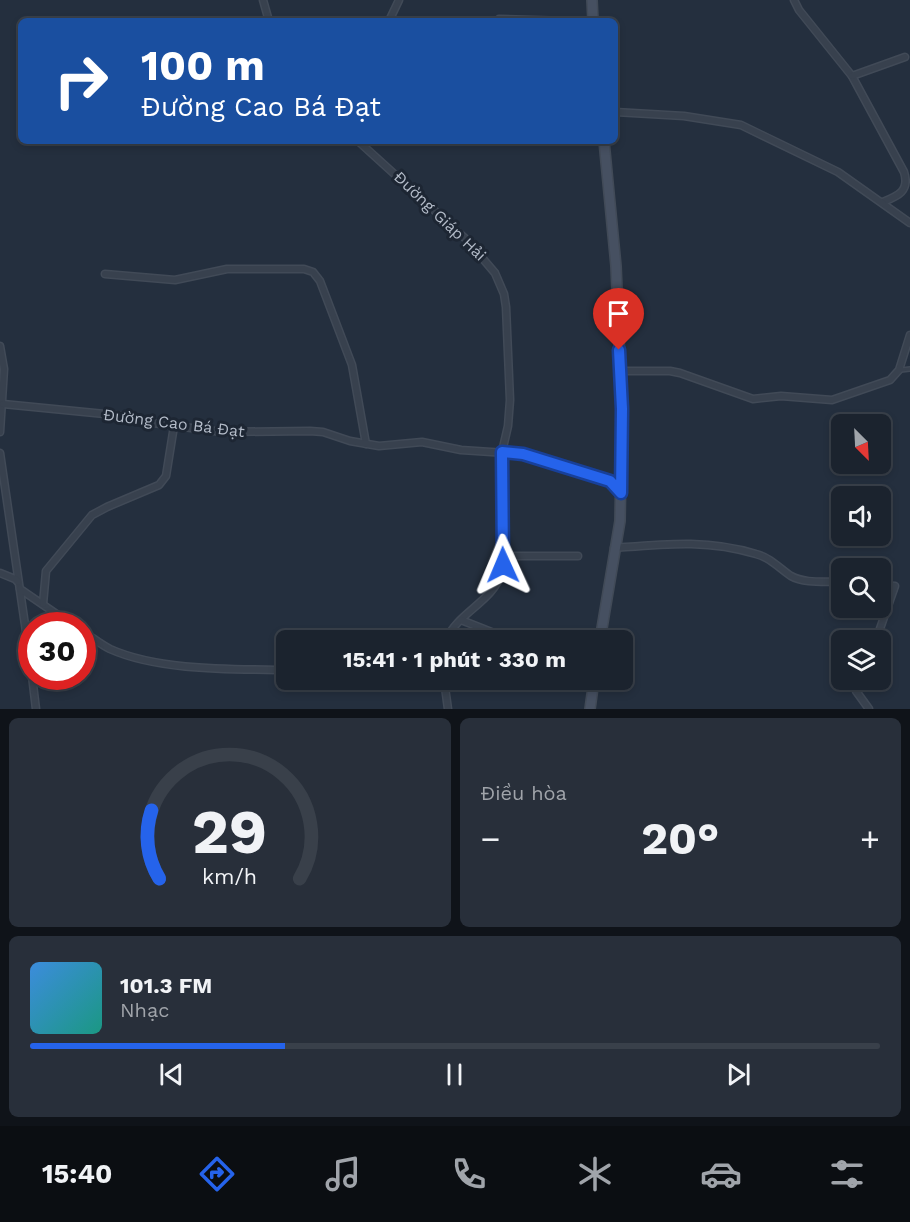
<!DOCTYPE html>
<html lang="vi">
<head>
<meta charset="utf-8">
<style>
	:root { --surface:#1b232e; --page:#282f3a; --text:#f1f3f6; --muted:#a0a4aa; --line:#39404a; --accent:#2563eb }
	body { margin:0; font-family:"Work Sans",sans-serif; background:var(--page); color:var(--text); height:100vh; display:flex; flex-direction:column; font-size:22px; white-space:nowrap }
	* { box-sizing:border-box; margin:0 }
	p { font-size:20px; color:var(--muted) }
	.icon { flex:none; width:33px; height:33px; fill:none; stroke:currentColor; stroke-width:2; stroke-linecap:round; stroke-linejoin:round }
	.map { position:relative; height:709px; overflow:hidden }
	.sheet { display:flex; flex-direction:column; gap:9px; padding:9px; background:#0f1319; flex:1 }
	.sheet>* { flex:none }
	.guide { position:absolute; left:18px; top:18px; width:600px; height:126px; border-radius:9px; box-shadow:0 3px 9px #0003,0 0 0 2px var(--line); background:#1a4fa0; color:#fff; overflow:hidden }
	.needle { width:39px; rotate:156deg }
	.tools { position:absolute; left:831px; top:414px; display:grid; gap:12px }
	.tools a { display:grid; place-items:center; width:60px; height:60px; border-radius:9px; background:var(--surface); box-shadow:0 3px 9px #0003,0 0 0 2px var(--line); font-size:30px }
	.speed { position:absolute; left:18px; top:612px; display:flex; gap:12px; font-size:30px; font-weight:700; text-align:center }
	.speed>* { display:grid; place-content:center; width:78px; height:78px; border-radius:50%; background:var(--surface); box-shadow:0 3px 9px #0003,0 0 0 2px var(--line); line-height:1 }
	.speed .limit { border:9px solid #d22; background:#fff; color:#111 }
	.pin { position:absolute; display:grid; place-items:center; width:51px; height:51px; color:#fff; margin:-62px -26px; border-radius:50% 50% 50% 0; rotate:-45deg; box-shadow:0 0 6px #0007 }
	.pin .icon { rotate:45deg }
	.me { position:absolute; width:66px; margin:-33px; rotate:359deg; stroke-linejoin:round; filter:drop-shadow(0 0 4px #0008) }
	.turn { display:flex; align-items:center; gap:21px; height:126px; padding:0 24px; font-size:27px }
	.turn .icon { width:78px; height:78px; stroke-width:2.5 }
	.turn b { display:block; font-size:42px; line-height:51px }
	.big { font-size:45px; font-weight:700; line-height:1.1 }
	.sheet .tile { flex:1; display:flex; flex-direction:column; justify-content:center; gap:9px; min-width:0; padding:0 21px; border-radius:9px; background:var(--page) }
	.sheet .dial { align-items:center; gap:0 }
	.dial svg { height:156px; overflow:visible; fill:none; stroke:var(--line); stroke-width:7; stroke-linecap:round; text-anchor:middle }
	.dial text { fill:var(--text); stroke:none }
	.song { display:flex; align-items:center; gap:18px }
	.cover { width:72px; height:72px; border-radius:9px; background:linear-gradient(135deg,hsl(210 70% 55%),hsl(170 70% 35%)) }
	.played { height:6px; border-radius:3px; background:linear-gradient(90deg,var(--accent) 30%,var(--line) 30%) }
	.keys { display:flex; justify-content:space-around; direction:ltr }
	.heat { display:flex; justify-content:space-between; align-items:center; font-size:33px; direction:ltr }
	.sheet .tiles { flex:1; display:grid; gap:9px; grid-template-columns:1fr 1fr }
	.tile:last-child { grid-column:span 2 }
	.trip { position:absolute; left:276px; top:630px; width:357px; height:60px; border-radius:9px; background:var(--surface); box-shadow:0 3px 9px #0003,0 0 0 2px var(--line); font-weight:700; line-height:60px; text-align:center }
	.menu { display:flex; height:96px; justify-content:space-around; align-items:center; background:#0b0e12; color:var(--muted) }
	.menu .icon { width:42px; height:42px }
	.menu .on { color:var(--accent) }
	.menu b { font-size:27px; color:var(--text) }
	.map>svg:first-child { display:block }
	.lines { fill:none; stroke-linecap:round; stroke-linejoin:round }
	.lane-casing { stroke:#414a57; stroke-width:6 }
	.street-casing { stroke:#414a57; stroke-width:9 }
	.secondary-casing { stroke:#414a57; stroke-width:12 }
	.lane { stroke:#38414e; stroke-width:3 }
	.street { stroke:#38414e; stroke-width:6 }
	.secondary { stroke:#465061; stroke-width:9 }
	.route-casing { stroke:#184099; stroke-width:15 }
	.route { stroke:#2563eb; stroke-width:10 }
	.labels { text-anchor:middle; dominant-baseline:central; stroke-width:6; stroke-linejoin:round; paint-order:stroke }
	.street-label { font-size:16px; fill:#b4bcc9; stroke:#1d2633 }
</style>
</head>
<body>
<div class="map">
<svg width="910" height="709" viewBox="0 0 910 709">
	<rect width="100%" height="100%" fill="#242f3e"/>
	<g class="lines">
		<defs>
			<path id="lane" d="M901,370L910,369"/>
			<g id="street">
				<path d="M263,0L269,21"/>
				<path d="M794,0L799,10L852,76L904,172C910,191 898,196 883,202"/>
				<path d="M499,19L568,21"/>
				<path d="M389,21L399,0"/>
				<path d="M852,76L905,57"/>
				<path d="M615,112L684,116L741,125L838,172L910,223"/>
				<path d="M358,141L467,240L495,273L504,294L506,307L510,400L508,426L502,452V572C493,602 458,612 446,640"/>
				<path d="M105,274L175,280L227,269H304L313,272L320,281L352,365L366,444"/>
				<path d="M0,346L4,369L0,432"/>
				<path d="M620,371H670L680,373L753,399L781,396L832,400L890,380L899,370L910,335"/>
				<path d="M3,404L115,415L153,423L222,432L310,431L323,432L350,441L379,446L422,442L461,450L523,454L610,481L621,493"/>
				<path d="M0,453L32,673"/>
				<path d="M614,548C665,544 707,539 756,554C771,558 779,568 791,576C805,584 826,581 842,582"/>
				<path d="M503,556H578"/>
				<path d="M0,573L15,579L18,582"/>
				<path d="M20,589L74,626"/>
				<path d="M43,604L46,571L92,515L107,507L159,485L166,476L174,426"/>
				<path d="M461,620L512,640"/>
				<path d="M82,631C92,637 100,644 110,649C159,671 233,669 286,670"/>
				<path d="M876,640L895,586L880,585"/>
				<path d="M32,676L36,709"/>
				<path d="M444,680L448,709"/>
				<path d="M858,680L856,691L869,709"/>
			</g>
			<g id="secondary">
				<path d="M592,0L593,21"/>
				<path d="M600,640L620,521L622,409L616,266L604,141"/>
				<path d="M590,709L594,680"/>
			</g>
		</defs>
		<use href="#lane" class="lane-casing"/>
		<use href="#street" class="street-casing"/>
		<use href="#secondary" class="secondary-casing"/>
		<use href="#lane" class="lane"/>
		<use href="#street" class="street"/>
		<use href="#secondary" class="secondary"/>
	</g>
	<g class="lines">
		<defs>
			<path id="route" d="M503,565L502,452L523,454L610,481L621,493L622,409L619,350"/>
		</defs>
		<use href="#route" class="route-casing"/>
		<use href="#route" class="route"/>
	</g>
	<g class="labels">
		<g class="street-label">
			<text transform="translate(440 216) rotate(44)">Đường Giáp Hải</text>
			<text transform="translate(174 423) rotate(7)">Đường Cao Bá Đạt</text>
		</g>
	</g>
</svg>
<div class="tools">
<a><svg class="needle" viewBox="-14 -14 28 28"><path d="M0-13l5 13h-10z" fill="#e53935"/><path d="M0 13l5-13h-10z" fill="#a0a4aa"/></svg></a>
<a><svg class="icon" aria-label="sound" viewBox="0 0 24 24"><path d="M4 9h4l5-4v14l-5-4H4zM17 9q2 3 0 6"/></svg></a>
<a><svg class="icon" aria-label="search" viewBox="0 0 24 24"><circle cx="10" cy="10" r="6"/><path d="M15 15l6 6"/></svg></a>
<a><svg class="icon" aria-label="layers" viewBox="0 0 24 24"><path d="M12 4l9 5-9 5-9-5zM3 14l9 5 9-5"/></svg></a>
</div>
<div class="speed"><div class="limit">30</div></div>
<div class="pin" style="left:619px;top:350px;background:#d93025"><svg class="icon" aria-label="arrive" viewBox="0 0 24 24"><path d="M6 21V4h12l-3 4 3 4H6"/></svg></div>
<svg class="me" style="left:503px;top:565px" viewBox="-20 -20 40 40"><path d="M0-17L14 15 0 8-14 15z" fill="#2563eb" stroke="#fff" stroke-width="4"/></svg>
<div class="trip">15:41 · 1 phút · 330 m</div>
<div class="guide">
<div class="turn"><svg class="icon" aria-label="right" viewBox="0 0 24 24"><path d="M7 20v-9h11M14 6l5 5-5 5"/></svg><div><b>100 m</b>Đường Cao Bá Đạt</div></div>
</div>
</div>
<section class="sheet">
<div class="tiles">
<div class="tile dial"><svg viewBox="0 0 100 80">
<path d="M14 69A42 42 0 1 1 86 69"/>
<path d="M14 69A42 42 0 0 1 10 34" stroke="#2563eb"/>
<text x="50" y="56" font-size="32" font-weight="700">29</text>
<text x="50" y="72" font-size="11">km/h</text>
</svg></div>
<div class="tile"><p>Điều hòa</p>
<div class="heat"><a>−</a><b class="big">20°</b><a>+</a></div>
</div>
<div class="tile">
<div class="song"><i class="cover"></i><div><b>101.3 FM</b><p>Nhạc</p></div></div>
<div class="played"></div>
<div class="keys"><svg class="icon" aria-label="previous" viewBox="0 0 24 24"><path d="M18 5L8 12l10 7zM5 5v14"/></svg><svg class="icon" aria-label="pause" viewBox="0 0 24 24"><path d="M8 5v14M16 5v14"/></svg><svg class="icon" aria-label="next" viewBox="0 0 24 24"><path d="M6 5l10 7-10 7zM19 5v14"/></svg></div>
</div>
</div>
</section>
<nav class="menu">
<b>15:40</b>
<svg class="icon on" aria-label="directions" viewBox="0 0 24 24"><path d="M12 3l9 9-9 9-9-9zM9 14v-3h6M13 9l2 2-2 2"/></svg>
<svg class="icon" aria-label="music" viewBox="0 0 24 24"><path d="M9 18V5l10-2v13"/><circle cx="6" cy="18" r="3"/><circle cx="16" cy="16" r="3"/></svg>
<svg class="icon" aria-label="phone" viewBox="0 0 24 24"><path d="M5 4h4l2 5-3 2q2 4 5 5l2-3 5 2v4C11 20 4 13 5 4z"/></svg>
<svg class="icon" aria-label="climate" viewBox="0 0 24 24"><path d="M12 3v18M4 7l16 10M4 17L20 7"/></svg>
<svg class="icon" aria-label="car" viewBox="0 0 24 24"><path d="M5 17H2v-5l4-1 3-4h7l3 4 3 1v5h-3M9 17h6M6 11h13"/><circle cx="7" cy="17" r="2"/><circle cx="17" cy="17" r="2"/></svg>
<svg class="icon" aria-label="filters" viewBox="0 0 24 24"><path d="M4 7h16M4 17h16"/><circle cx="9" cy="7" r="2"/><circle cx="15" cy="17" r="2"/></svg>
</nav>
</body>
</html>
